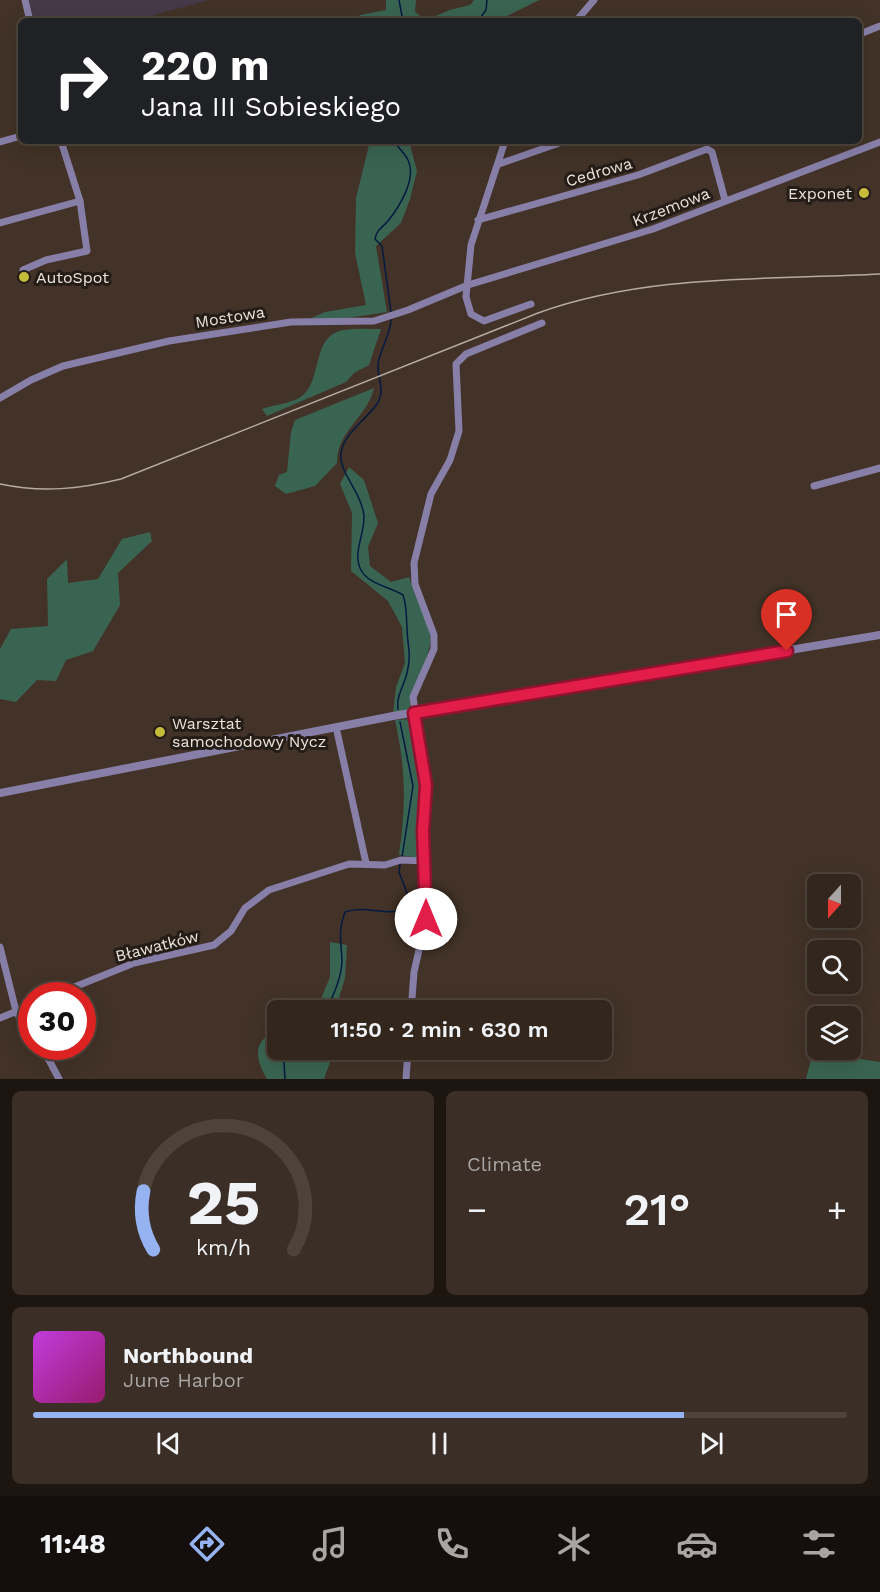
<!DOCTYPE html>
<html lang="en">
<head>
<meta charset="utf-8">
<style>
	:root { --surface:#32261d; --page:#3a2e26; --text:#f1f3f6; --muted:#a8a5a4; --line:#4d433b; --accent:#95b2f1 }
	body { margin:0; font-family:"Work Sans",sans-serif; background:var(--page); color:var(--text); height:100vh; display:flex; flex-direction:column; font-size:22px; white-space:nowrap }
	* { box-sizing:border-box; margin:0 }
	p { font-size:20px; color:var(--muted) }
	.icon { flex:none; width:33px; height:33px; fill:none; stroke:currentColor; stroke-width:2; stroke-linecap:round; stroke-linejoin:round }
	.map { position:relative; height:1079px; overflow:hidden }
	.side { display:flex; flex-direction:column; gap:12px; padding:12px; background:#1c1510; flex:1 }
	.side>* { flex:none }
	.hud { position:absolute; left:18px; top:18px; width:844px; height:126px; border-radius:9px; box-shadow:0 6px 24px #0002,0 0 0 2px var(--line); background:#202124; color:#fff; overflow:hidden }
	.needle { width:39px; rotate:201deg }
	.buttons { position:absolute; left:807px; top:874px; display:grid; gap:12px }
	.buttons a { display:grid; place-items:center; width:54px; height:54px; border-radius:9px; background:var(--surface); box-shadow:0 6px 24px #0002,0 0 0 2px var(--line); font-size:30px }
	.speed { position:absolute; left:18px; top:982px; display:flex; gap:12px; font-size:30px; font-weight:700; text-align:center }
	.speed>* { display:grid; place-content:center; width:78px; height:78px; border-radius:50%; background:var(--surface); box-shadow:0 6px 24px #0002,0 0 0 2px var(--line); line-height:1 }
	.speed .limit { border:9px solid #d22; background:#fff; color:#111 }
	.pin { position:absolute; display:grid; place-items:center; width:51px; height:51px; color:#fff; margin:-62px -26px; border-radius:50% 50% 50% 0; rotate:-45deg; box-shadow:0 0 6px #0007 }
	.pin .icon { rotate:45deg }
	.me { position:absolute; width:66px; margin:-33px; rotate:0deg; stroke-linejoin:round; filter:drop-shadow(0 0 4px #0008) }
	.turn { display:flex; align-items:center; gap:21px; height:126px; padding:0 24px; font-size:27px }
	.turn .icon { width:78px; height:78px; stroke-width:2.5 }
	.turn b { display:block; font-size:42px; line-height:51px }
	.big { font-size:45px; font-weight:600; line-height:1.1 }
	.side .widget { flex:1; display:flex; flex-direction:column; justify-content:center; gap:9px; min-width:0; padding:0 21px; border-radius:9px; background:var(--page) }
	.side .dial { align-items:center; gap:0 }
	.dial svg { height:156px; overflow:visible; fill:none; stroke:var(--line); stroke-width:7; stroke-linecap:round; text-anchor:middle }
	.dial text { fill:var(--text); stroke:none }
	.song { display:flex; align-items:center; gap:18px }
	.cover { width:72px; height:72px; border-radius:9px; background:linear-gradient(135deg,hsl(290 70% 55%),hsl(320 70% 35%)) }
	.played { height:6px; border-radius:3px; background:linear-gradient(90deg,var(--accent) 80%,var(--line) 80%) }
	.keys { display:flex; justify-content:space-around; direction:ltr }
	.heat { display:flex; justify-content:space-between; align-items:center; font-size:33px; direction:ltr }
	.side .tiles { flex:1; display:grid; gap:12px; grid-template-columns:1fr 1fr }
	.widget:last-child { grid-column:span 2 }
	.trip { position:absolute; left:267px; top:1000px; width:345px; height:60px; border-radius:9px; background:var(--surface); box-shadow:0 6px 24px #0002,0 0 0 2px var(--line); font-weight:600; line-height:60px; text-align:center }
	.dock { display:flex; height:96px; justify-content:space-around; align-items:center; background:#140f0c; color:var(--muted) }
	.dock .icon { width:42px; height:42px }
	.dock .selected { color:var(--accent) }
	.dock b { font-size:27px; color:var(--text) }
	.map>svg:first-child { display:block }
	.industrial { fill:#463947 }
	.green { fill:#3a6452 }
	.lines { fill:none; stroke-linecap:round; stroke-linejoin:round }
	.stream { stroke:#041a41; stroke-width:1.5 }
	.minor { stroke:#877fa8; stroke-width:7 }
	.tertiary { stroke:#877fa8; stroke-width:8 }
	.rail { stroke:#b6aaa2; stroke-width:1.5 }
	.route-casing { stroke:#92132f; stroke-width:15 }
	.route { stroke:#e11d48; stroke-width:10 }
	.poi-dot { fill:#c7bb3c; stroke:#231c17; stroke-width:2 }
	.labels { text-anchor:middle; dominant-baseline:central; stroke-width:6; stroke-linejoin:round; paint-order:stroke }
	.street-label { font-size:16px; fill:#ede3db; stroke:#231c17 }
	.poi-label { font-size:16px; fill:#ede3db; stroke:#231c17; text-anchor:start }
</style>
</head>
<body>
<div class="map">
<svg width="880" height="1079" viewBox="0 0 880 1079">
	<rect width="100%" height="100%" fill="#423227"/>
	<path class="industrial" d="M27,0H209L133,21H32Z"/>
	<g class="green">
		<path d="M386,0H416L415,12L426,20L450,10L470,5L474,0H539L497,21H355L360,15L386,10Z"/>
		<path d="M370,141H409L417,171L410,199L401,223L376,246L387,312L341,319L311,318L325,312L366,305L355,253L356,198Z"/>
		<path d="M381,329L369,365L354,373L346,382L267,416L262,409C273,405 293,403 302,396C323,380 311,335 344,330C356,328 369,329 381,329Z"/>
		<path d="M374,388C367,418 337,430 337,463L315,486L286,494L275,486L279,475L287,472L291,432L295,420Z"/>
		<path d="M349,467L364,480L378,523L368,547L370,566L391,582L409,577C415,595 427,615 430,634C434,653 411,685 410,710L393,713L396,687L405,663L402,627L388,601L351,571L352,513L340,484Z"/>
		<path d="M150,532L152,541L118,573L120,605L93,651L66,660L56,681L37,680L16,702L0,699V649L11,629L48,626L47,579L67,559L68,583L98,579L122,539Z"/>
		<path d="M411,719L423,785L420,858L399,855C406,805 406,771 395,720Z"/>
		<path d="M330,942L347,945L345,978L335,1011H316L330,977Z"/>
		<path d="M277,1031L278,1050H321L330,1062L324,1079H267C255,1059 252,1040 277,1031Z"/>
		<path d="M813,1052L880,1062V1079H806Z"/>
	</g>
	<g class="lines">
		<g class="stream">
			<path d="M399,0L402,16L406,21"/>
			<path d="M436,21H442"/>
			<path d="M478,21L486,10L487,0"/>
			<path d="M391,312L382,246L375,239C377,229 382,228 388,221C400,206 417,178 408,160C405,153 398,148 394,141"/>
			<path d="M391,320C390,336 380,349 378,364C377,378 386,391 377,404C366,420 345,432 341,452C338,473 361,490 364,516C365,534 352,553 361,570C368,584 390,587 403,595C407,607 406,614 407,627C407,645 412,653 407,673C404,686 396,696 398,709"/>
			<path d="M400,722L413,786L402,857"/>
			<path d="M326,1011C333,996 342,977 342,960C341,941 338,930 345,912C365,905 386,916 406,910L410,901L399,872L400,864"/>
			<path d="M285,1079L284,1062L291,1050"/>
		</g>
		<g class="minor">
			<path d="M25,0L30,21"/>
			<path d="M576,21L594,0"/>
			<path d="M860,34L880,26"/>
			<path d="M505,141L471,245L466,297L471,314L484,321L531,304"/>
			<path d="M0,142L21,136"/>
			<path d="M499,164L565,141"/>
			<path d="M478,220L638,175L707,149L712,152L725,200"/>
			<path d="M0,223L80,201"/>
			<path d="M23,270L46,260L87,251L80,201L61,141"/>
			<path d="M0,398L31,380L63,366L169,341L291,322L374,321L408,310L468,285L653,229L880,142"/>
			<path d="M814,486L880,468"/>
			<path d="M336,727L366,863"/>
			<path d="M0,947L16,1011L32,1040"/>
			<path d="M52,996L134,963L214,945L231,931L245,908L269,890L349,864L385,865L401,860L425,861"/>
			<path d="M411,1011L414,972L426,919L427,896L423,831L426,785L413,697L434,649V635L415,584L414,563L431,494L450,460L459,431L456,364L466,354L542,323"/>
			<path d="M0,1018L32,1005"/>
			<path d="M38,1047L49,1060L59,1079"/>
			<path d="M406,1079L408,1050"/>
		</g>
		<path class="tertiary" d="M0,793L393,716L880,635"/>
		<path class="rail" d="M0,484C42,493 80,489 121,479L538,313C647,274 766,280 880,274"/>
	</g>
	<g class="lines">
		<defs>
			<path id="route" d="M426,919L423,831L426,785L414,713L787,651"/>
		</defs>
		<use href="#route" class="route-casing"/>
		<use href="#route" class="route"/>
	</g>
	<g class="poi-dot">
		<circle cx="864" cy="193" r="6"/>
		<circle cx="24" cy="277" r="6"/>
		<circle cx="160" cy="732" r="6"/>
	</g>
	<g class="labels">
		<g class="street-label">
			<text transform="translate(599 172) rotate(-16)">Cedrowa</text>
			<text transform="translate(671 207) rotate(-21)">Krzemowa</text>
			<text transform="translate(230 317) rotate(-9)">Mostowa</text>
			<text transform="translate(157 946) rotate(-14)">Bławatków</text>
		</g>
		<g class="poi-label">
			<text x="852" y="193" text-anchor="end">Exponet</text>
			<text x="36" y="277">AutoSpot</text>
			<text x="172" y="723">Warsztat<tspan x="172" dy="18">samochodowy Nycz</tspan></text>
		</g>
	</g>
</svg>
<div class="buttons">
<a><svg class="needle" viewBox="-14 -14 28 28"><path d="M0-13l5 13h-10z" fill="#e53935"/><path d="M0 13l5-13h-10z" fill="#a8a5a4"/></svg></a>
<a><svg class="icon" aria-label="search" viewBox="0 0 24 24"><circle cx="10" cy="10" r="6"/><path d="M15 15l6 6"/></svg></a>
<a><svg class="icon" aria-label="layers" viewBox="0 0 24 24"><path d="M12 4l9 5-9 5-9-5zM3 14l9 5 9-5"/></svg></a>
</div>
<div class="speed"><div class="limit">30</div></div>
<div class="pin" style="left:787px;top:651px;background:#d93025"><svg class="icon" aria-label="arrive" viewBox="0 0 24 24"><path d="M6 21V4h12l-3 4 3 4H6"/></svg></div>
<svg class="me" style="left:426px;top:919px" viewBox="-20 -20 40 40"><circle r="19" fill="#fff"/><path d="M0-13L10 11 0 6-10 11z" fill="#e11d48"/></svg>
<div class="trip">11:50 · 2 min · 630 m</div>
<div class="hud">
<div class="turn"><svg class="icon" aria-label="right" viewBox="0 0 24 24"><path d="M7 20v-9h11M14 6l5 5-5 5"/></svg><div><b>220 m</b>Jana III Sobieskiego</div></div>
</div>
</div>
<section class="side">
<div class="tiles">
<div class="widget dial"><svg viewBox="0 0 100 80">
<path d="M14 69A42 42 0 1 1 86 69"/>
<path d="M14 69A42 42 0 0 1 9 39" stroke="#95b2f1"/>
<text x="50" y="56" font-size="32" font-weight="700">25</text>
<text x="50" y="72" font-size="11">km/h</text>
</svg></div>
<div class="widget"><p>Climate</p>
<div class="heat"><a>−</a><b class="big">21°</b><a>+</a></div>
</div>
<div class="widget">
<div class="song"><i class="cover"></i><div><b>Northbound</b><p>June Harbor</p></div></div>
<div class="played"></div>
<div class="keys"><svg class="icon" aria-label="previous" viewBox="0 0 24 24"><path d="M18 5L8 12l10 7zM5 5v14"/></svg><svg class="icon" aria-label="pause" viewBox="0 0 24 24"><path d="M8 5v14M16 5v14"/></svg><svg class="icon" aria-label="next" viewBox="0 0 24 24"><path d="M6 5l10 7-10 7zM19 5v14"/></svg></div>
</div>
</div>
</section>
<nav class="dock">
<b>11:48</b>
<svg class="icon selected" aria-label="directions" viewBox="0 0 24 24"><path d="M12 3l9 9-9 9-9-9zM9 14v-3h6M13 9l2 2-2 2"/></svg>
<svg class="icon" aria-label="music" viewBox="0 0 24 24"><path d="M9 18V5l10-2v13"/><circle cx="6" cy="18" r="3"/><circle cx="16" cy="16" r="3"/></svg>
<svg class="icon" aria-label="phone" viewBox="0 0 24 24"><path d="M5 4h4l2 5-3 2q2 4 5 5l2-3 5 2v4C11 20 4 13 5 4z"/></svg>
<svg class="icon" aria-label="climate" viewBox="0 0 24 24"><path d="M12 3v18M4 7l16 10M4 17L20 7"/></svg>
<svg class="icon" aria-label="car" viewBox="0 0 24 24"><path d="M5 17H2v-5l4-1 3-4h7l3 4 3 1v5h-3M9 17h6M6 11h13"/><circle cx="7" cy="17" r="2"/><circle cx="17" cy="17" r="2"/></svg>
<svg class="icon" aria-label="filters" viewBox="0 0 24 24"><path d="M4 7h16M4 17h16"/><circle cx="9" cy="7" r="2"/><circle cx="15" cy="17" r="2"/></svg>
</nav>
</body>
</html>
